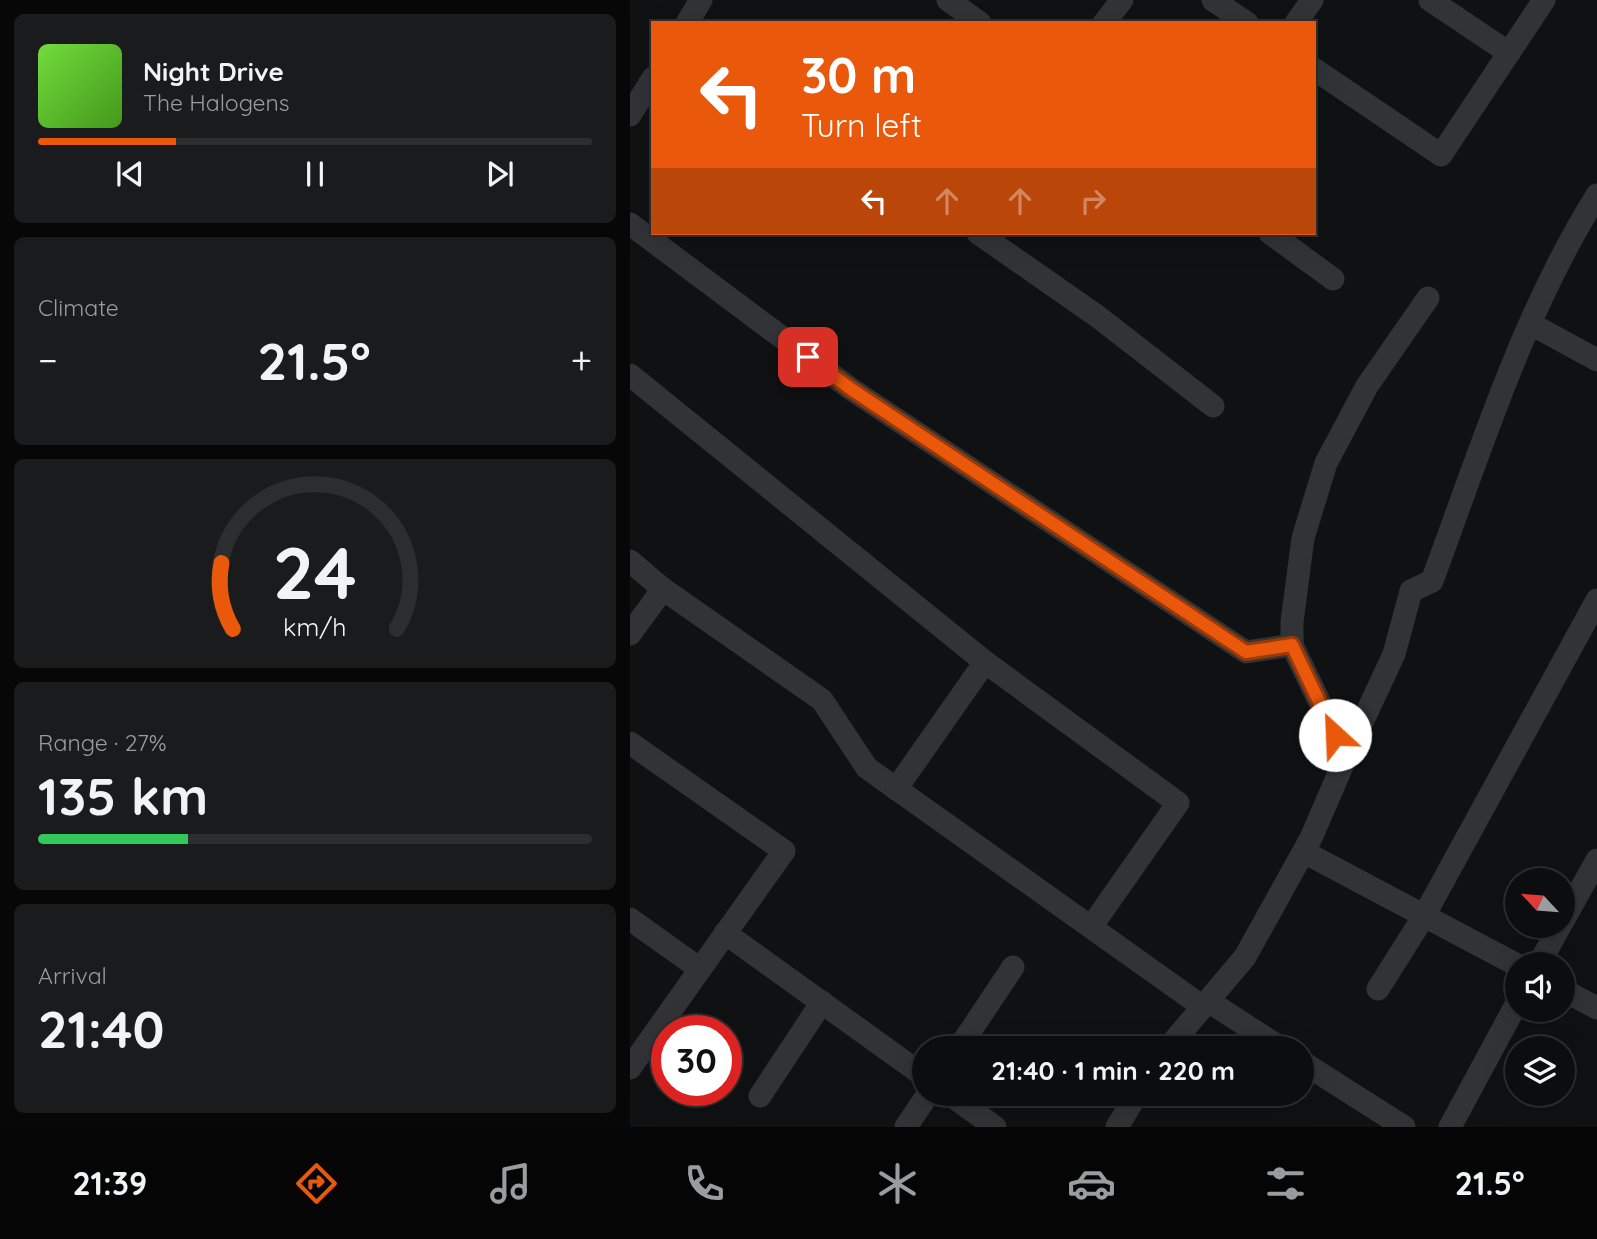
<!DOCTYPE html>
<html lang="en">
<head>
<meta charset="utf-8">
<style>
	:root { --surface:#0c0d0e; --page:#1a1b1c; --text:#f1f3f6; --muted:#9a9c9e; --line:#2c2d2e; --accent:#ea580c }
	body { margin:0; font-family:Quicksand,sans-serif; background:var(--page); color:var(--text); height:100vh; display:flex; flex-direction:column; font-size:26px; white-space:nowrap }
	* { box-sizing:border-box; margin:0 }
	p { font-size:23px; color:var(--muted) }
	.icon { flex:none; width:38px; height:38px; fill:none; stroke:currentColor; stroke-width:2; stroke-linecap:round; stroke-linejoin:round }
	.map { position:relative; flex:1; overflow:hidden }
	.sheet { display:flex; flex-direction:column; gap:14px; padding:14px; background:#070708; width:630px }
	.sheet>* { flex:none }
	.hud { position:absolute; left:21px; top:21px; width:665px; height:214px; border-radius:0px; box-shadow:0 7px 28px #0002,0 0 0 2px var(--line); background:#ea580c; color:#fff; overflow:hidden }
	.needle { width:46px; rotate:296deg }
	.buttons { position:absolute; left:875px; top:868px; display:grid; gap:14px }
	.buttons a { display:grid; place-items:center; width:70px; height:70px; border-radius:50%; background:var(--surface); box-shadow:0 7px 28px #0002,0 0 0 2px var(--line); font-size:35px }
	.speed { position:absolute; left:21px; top:1015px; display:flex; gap:14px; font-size:35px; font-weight:700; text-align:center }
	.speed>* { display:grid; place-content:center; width:91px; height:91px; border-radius:50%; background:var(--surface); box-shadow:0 7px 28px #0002,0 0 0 2px var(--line); line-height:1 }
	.speed .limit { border:10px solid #d22; background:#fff; color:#111 }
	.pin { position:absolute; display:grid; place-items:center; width:60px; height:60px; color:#fff; margin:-30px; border-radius:14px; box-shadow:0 4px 10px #0006 }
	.me { position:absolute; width:77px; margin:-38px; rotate:335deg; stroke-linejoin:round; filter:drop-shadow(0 0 5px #0008) }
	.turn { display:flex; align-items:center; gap:24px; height:147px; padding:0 35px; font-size:32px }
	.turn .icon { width:91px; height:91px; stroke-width:2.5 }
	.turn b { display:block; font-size:49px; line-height:60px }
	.lanes { display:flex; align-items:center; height:66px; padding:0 35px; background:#0003; justify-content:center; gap:35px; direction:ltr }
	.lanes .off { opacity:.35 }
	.big { font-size:52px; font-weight:700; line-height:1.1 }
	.sheet .tile { flex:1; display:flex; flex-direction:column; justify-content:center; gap:10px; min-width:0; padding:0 24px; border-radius:10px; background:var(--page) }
	.sheet .dial { align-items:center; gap:0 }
	.dial svg { height:182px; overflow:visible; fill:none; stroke:var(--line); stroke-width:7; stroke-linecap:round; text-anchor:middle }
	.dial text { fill:var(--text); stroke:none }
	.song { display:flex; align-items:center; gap:21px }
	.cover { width:84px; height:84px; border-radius:10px; background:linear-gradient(135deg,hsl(100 70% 55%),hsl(100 70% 35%)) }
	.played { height:7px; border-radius:4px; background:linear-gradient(90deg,var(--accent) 25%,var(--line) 25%) }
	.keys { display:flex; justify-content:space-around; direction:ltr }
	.heat { display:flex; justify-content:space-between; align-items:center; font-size:38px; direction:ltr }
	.charge { height:10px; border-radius:5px; background:linear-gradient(90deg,#34c759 27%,var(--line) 0) }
	.trip { position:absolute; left:282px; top:1036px; width:402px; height:70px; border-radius:35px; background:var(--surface); box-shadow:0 7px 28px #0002,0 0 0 2px var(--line); font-weight:700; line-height:70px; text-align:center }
	.menu { display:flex; height:112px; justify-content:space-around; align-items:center; background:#050506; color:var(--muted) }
	.menu .icon { width:49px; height:49px }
	.menu .active { color:var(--accent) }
	.menu b { font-size:32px; color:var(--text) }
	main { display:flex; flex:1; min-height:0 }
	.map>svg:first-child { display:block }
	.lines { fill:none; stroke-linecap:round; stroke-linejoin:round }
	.street { stroke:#313337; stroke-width:23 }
	.route-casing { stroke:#983908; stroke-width:18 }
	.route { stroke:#ea580c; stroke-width:12 }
</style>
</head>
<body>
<main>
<section class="sheet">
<div class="tile">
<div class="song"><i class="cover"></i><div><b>Night Drive</b><p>The Halogens</p></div></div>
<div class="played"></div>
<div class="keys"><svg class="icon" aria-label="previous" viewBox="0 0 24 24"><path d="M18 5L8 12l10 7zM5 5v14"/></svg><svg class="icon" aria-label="pause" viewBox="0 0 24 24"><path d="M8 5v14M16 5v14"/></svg><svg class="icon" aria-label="next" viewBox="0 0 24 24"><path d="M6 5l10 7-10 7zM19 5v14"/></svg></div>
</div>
<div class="tile"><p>Climate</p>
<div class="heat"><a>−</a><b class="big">21.5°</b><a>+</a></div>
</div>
<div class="tile dial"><svg viewBox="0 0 100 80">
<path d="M14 69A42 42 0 1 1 86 69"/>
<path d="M14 69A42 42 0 0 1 9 40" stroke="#ea580c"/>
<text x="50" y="56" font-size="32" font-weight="700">24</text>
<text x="50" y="72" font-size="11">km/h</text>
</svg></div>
<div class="tile"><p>Range · 27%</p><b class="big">135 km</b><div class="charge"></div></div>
<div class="tile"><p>Arrival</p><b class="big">21:40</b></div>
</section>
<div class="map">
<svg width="967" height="1127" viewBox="0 0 967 1127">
	<rect width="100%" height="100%" fill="#101112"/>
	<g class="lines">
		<g class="street">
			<path d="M318,0L350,23"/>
			<path d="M583,0L617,23"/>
			<path d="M800,0L879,53"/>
			<path d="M57,23L71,0"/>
			<path d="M474,23L492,0"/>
			<path d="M666,23L682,0"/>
			<path d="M684,69L811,155L914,0"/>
			<path d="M0,115L23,78"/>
			<path d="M0,224L221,389L616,652L662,645L716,757"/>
			<path d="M348,233L467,316L583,406"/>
			<path d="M640,233L703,279"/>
			<path d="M901,324L967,360"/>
			<path d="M0,375L355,662"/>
			<path d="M0,561L33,589"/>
			<path d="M0,634L33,589L192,700L237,768L573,1007"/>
			<path d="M662,645V622L673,538L696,463L737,386L798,298"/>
			<path d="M0,743L154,851L0,1068"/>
			<path d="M266,789L355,662L548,803L461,927"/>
			<path d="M674,852L887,965"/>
			<path d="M0,919L70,969"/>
			<path d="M933,921L967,860"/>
			<path d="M95,933L294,1076"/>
			<path d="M909,964L930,926"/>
			<path d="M748,989L794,916L967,600"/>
			<path d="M933,990L967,1008"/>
			<path d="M578,1001L651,1048"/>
			<path d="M329,1048L383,967"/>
			<path d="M538,1048L615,957L681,838L716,757L764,654L781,591L802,581C850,452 893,313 967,195"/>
			<path d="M672,1062L774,1127"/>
			<path d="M319,1094L365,1127"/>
			<path d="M130,1096L192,1002"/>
			<path d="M276,1127L298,1094"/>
			<path d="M487,1127L507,1094"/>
			<path d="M820,1127L887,1003"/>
		</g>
	</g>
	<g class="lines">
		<defs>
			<path id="route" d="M178,357L221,389L616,652L662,645L705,735"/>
		</defs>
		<use href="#route" class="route-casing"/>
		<use href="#route" class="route"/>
	</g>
</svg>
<div class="buttons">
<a><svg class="needle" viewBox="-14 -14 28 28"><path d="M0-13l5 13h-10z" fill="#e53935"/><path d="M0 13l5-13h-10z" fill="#9a9c9e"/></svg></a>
<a><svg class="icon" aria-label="sound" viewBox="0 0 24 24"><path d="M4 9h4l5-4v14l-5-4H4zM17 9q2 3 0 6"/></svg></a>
<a><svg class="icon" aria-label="layers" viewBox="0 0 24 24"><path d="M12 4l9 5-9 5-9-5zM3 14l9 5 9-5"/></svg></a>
</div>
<div class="speed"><div class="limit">30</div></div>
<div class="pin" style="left:178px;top:357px;background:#d93025"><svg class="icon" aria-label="arrive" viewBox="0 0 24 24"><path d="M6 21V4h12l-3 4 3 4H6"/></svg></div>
<svg class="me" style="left:705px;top:735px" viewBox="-20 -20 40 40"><circle r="19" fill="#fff"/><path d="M0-13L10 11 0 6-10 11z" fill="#ea580c"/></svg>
<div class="trip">21:40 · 1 min · 220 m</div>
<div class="hud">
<div class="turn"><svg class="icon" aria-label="left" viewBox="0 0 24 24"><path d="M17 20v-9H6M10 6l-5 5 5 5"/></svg><div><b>30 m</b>Turn left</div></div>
<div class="lanes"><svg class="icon" aria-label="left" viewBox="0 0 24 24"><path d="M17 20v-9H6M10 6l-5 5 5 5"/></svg><svg class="icon off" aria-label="ahead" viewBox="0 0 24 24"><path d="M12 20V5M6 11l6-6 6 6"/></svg><svg class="icon off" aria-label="ahead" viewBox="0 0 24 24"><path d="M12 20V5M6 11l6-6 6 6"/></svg><svg class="icon off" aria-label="right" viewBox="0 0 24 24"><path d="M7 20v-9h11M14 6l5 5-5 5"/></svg></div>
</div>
</div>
</main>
<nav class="menu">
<b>21:39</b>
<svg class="icon active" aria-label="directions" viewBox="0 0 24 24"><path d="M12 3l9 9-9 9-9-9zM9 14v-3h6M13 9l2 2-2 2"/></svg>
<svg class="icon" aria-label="music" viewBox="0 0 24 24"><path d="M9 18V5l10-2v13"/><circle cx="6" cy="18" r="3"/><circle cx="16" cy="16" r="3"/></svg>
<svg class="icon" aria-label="phone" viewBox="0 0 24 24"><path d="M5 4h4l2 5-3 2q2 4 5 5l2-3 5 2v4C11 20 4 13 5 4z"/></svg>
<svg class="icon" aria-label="climate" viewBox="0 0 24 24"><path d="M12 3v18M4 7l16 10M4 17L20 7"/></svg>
<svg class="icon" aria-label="car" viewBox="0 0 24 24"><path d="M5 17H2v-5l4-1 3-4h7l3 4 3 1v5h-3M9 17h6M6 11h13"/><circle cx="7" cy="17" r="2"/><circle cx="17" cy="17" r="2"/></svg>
<svg class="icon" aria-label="filters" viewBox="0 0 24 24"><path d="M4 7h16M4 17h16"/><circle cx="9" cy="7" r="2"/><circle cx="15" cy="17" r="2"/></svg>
<b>21.5°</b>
</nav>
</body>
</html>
